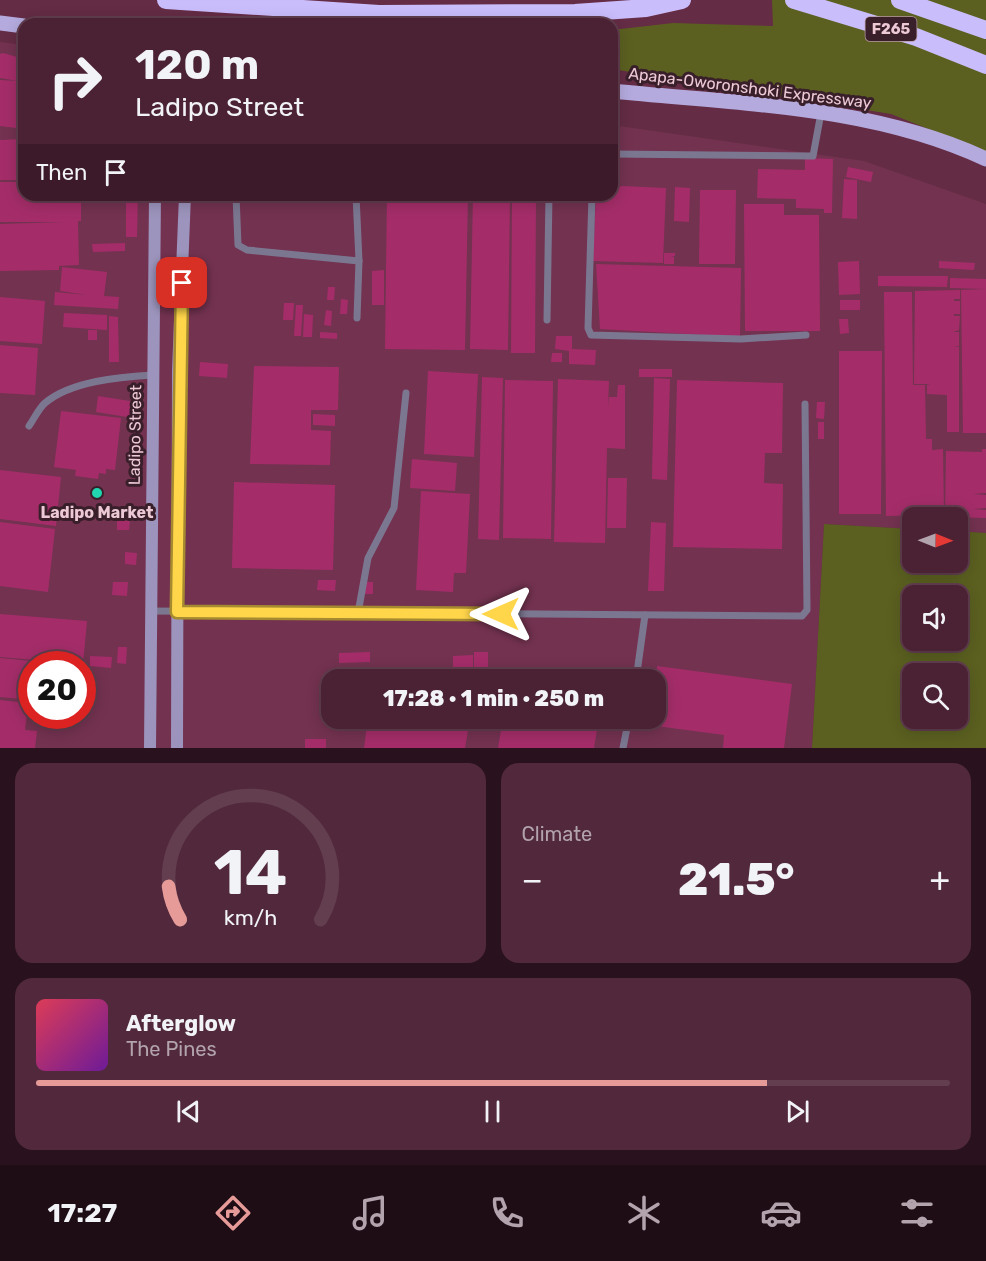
<!DOCTYPE html>
<html lang="en">
<head>
<meta charset="utf-8">
<style>
	:root { --surface:#4b2134; --page:#52293c; --text:#f1f3f6; --muted:#b2a3ac; --line:#623e4f; --accent:#e69b98 }
	body { margin:0; font-family:Rubik,sans-serif; background:var(--page); color:var(--text); height:100vh; display:flex; flex-direction:column; font-size:22px; white-space:nowrap }
	* { box-sizing:border-box; margin:0 }
	p { font-size:20px; color:var(--muted) }
	.icon { flex:none; width:33px; height:33px; fill:none; stroke:currentColor; stroke-width:2; stroke-linecap:round; stroke-linejoin:round }
	.map { position:relative; height:748px; overflow:hidden }
	.details { display:flex; flex-direction:column; gap:15px; padding:15px; background:#29121d; flex:1 }
	.details>* { flex:none }
	.guide { position:absolute; left:18px; top:18px; width:600px; height:183px; border-radius:18px; box-shadow:0 3px 15px #0003,0 0 0 2px var(--line); background:#4b2134; color:var(--text); overflow:hidden }
	.needle { width:39px; rotate:91deg }
	.buttons { position:absolute; left:902px; top:507px; display:grid; gap:12px }
	.buttons a { display:grid; place-items:center; width:66px; height:66px; border-radius:12px; background:var(--surface); box-shadow:0 3px 15px #0003,0 0 0 2px var(--line); font-size:30px }
	.speed { position:absolute; left:18px; top:651px; display:flex; gap:12px; font-size:30px; font-weight:700; text-align:center }
	.speed>* { display:grid; place-content:center; width:78px; height:78px; border-radius:50%; background:var(--surface); box-shadow:0 3px 15px #0003,0 0 0 2px var(--line); line-height:1 }
	.speed .limit { border:9px solid #d22; background:#fff; color:#111 }
	.pin { position:absolute; display:grid; place-items:center; width:51px; height:51px; color:#fff; margin:-26px; border-radius:12px; box-shadow:0 3px 9px #0006 }
	.me { position:absolute; width:66px; margin:-33px; rotate:270deg; stroke-linejoin:round; filter:drop-shadow(0 0 4px #0008) }
	.turn { display:flex; align-items:center; gap:21px; height:126px; padding:0 18px; font-size:27px }
	.turn .icon { width:78px; height:78px; stroke-width:2.5 }
	.turn b { display:block; font-size:42px; line-height:51px }
	.then { display:flex; align-items:center; height:57px; padding:0 18px; background:#0003; gap:12px; font-size:22px }
	.big { font-size:45px; font-weight:800; line-height:1.1 }
	.details .tile { flex:1; display:flex; flex-direction:column; justify-content:center; gap:9px; min-width:0; padding:0 21px; border-radius:18px; background:var(--page) }
	.details .dial { align-items:center; gap:0 }
	.dial svg { height:156px; overflow:visible; fill:none; stroke:var(--line); stroke-width:7; stroke-linecap:round; text-anchor:middle }
	.dial text { fill:var(--text); stroke:none }
	.song { display:flex; align-items:center; gap:18px }
	.cover { width:72px; height:72px; border-radius:9px; background:linear-gradient(135deg,hsl(350 70% 55%),hsl(280 70% 35%)) }
	.played { height:6px; border-radius:3px; background:linear-gradient(90deg,var(--accent) 80%,var(--line) 80%) }
	.keys { display:flex; justify-content:space-around; direction:ltr }
	.heat { display:flex; justify-content:space-between; align-items:center; font-size:33px; direction:ltr }
	.details .tiles { flex:1; display:grid; gap:15px; grid-template-columns:1fr 1fr }
	.tile:last-child { grid-column:span 2 }
	.trip { position:absolute; left:321px; top:669px; width:345px; height:60px; border-radius:18px; background:var(--surface); box-shadow:0 3px 15px #0003,0 0 0 2px var(--line); font-weight:800; line-height:60px; text-align:center }
	.tabs { display:flex; height:96px; justify-content:space-around; align-items:center; background:#1e0d15; color:var(--muted) }
	.tabs .icon { width:42px; height:42px }
	.tabs .current { color:var(--accent) }
	.tabs b { font-size:27px; color:var(--text) }
	.map>svg:first-child { display:block }
	.built { fill:#733250; fill-rule:evenodd }
	.green { fill:#5b6020; fill-rule:evenodd }
	.building { fill:#a42d69 }
	.lines { fill:none; stroke-linecap:round; stroke-linejoin:round }
	.lane { stroke:#7c7791; stroke-width:7 }
	.secondary { stroke:#9c94bc; stroke-width:12 }
	.primary { stroke:#b4aade; stroke-width:15 }
	.highway { stroke:#cabdfc; stroke-width:18 }
	.route-casing { stroke:#a68a30; stroke-width:15 }
	.route { stroke:#ffd54a; stroke-width:10 }
	.poi-dot { fill:#20d5b0; stroke:#391f2a; stroke-width:2 }
	.labels { text-anchor:middle; dominant-baseline:central; stroke-width:6; stroke-linejoin:round; paint-order:stroke }
	.shield { fill:#391f2a; stroke:#b796a2; stroke-width:1.5 }
	.shield-label { font-size:15px; font-weight:bold; fill:#edc9d6 }
	.street-label { font-size:16px; fill:#edc9d6; stroke:#391f2a }
	.poi-label { font-size:16px; font-weight:bold; fill:#edc9d6; stroke:#391f2a }
</style>
</head>
<body>
<div class="map">
<svg width="986" height="748" viewBox="0 0 986 748">
	<rect width="100%" height="100%" fill="#642c45"/>
	<path class="built" d="M0,42L24,45V195H612V125L864,161L986,204V533L957,531V518H912V529L824,524L812,748H0ZM32,664H82V716H32ZM332,680H656V718H332Z"/>
	<g class="green">
		<path d="M772,0H986V152L891,114L612,69V30L673,23L773,26Z"/>
		<path d="M824,524L912,529V562H957V531L986,533V748H812ZM912,596H957V640H912ZM912,674H957V718H912Z"/>
	</g>
	<g class="building">
		<path d="M3,53L24,59V129L0,126V80L18,81L0,78V54Z"/>
		<path d="M24,139V180H0V140Z"/>
		<path d="M805,158L833,159L832,213H824V209L796,208V199L757,198L758,169L805,170Z"/>
		<path d="M848,167L873,172L871,182L846,177Z"/>
		<path d="M844,179L857,180V219L842,218Z"/>
		<path d="M0,182H24V195H81V221H78L79,265L59,266V270L0,271V224L66,222H0Z"/>
		<path d="M622,186L666,188L663,263L593,261L596,195H612V188Z"/>
		<path d="M675,187L690,188L689,222L674,221Z"/>
		<path d="M700,190H736L735,264H699Z"/>
		<path d="M126,195H138L137,237H126Z"/>
		<path d="M387,195H468L465,350L385,349Z"/>
		<path d="M473,195H510L508,350L470,349Z"/>
		<path d="M512,195H536L535,353H511Z"/>
		<path d="M744,204H784V215H819L820,331H745Z"/>
		<path d="M125,243V251L93,252L92,244Z"/>
		<path d="M664,253H675V256L670,257H674V264H664Z"/>
		<path d="M859,261L860,294L839,295L838,262Z"/>
		<path d="M939,261L975,263L974,270L939,268Z"/>
		<path d="M596,264L741,268L740,337L600,329Z"/>
		<path d="M62,267L107,272L104,296L119,297L118,309L54,305L55,292L87,295L60,291Z"/>
		<path d="M384,270V305H372V271Z"/>
		<path d="M878,276H948L947,287L878,286Z"/>
		<path d="M950,278L986,279V289L950,288Z"/>
		<path d="M328,287H335L334,300H327Z"/>
		<path d="M986,289V433H963L961,290Z"/>
		<path d="M960,290V299H954V301H960V314H954V316H960L959,330L953,332H959V346L954,347H959V432H947V395L927,394V385L930,384H914L915,291Z"/>
		<path d="M884,292H912L913,385H925L926,439H932V450L943,449L944,515L886,516Z"/>
		<path d="M0,297L45,301L42,344L0,341Z"/>
		<path d="M341,299L348,300L347,314H340Z"/>
		<rect x="840" y="300" width="20" height="10"/>
		<path d="M284,303H294L293,320H283Z"/>
		<path d="M296,305H303L301,336H294Z"/>
		<path d="M326,310L332,311L331,326L324,325Z"/>
		<path d="M64,313L107,315V330L63,327Z"/>
		<path d="M304,314L313,315L312,337H303Z"/>
		<path d="M109,316L118,317L119,362H109Z"/>
		<path d="M839,319H848L849,333L840,334Z"/>
		<rect x="88" y="330" width="9" height="10"/>
		<path d="M320,332L337,333V339L320,338Z"/>
		<path d="M556,336H572V349L596,350L595,365L569,364V351L555,349Z"/>
		<path d="M0,345L38,348L35,395L0,393Z"/>
		<path d="M839,351H882L881,514H839Z"/>
		<path d="M552,353H562V362H551Z"/>
		<path d="M200,362L228,364L227,378L199,376Z"/>
		<path d="M254,366L339,367L338,410H311V430L331,431L330,465L250,464Z"/>
		<rect x="639" y="369" width="33" height="8"/>
		<path d="M428,371L478,374L474,457L424,454Z"/>
		<path d="M482,377L503,378L499,540L478,539Z"/>
		<path d="M654,378L670,379L667,480L652,479Z"/>
		<path d="M558,379L609,381L608,408L609,397H617L618,385H625V449L607,448L605,543L554,542Z"/>
		<path d="M505,380L553,381L551,539L503,538Z"/>
		<path d="M677,380L783,383L782,453H765L764,483L783,484L782,549L673,547Z"/>
		<path d="M98,396L136,402L133,418L96,412Z"/>
		<path d="M817,402H825L824,419L816,418Z"/>
		<path d="M61,411L121,418L115,470L106,469V474L99,473L98,479L75,476L76,470L54,467Z"/>
		<path d="M313,414L335,415V426L313,425Z"/>
		<rect x="818" y="422" width="6" height="17"/>
		<path d="M982,449H986V493L973,494L986,495V508L973,509L986,510V518L945,517L946,451L982,452Z"/>
		<path d="M412,459L457,463L455,491L410,488Z"/>
		<path d="M0,470L61,477L56,526L0,519Z"/>
		<path d="M608,478H627L626,528H607Z"/>
		<path d="M234,482L335,485L333,570L232,568Z"/>
		<path d="M421,491L470,494L466,573H454L453,592L416,590Z"/>
		<path d="M117,520L130,521L129,530H117Z"/>
		<path d="M0,522L55,529L48,592L0,586Z"/>
		<path d="M651,522L666,523L664,591H648Z"/>
		<path d="M125,552L137,553L136,565L125,564Z"/>
		<path d="M318,580H336L335,591L317,590Z"/>
		<path d="M113,582H128L127,596L112,595Z"/>
		<rect x="365" y="582" width="8" height="12"/>
		<path d="M0,614L87,621L83,664L0,657Z"/>
		<path d="M118,647H127L126,664L117,663Z"/>
		<path d="M370,652V662L339,663V653Z"/>
		<rect x="474" y="652" width="14" height="16"/>
		<path d="M473,655V668H453V656Z"/>
		<path d="M90,656L112,657L111,668L90,666Z"/>
		<path d="M0,658L53,663L52,664H32V700L0,697Z"/>
		<path d="M657,666L792,684L784,748H723L724,735L649,725L650,718H656Z"/>
		<rect x="471" y="670" width="13" height="10"/>
		<path d="M375,672L415,678V680H373Z"/>
		<path d="M0,700L28,703L25,730L37,731L35,748H0Z"/>
		<path d="M368,718H422L469,725L465,748H364Z"/>
		<path d="M503,718H599L594,748H498Z"/>
		<rect x="305" y="739" width="21" height="9"/>
	</g>
	<g class="lines">
		<g class="lane">
			<path d="M612,154L813,156L821,113"/>
			<path d="M236,195L238,245L247,250L359,261"/>
			<path d="M356,195L359,261L357,318"/>
			<path d="M592,195L588,328L591,335L741,339L806,335"/>
			<path d="M547,320L549,195"/>
			<path d="M29,426C34,419 39,408 45,403C71,381 120,377 152,375"/>
			<path d="M150,611L802,616L807,610L805,404"/>
			<path d="M358,613L368,558L394,508L406,393"/>
			<path d="M636,680L645,615"/>
			<path d="M623,748L629,718"/>
		</g>
		<g class="secondary">
			<path d="M150,748L155,195"/>
			<path d="M177,748L178,371L185,195"/>
		</g>
		<g class="primary">
			<path d="M0,23L24,26"/>
			<path d="M612,91C737,104 871,105 986,159"/>
		</g>
		<g class="highway">
			<path d="M166,0L379,14L575,13L646,8L682,0"/>
			<path d="M794,0L916,37L986,65"/>
			<path d="M900,0L986,30"/>
		</g>
	</g>
	<g class="lines">
		<defs>
			<path id="route" d="M182,283L177,612L501,614"/>
		</defs>
		<use href="#route" class="route-casing"/>
		<use href="#route" class="route"/>
	</g>
	<circle class="poi-dot" cx="97" cy="493" r="6"/>
	<g class="labels">
		<rect class="shield" x="865.5" y="17" width="51" height="24" rx="4.5"/>
		<g class="shield-label">
			<text x="891" y="29">F265</text>
		</g>
		<g class="street-label">
			<text transform="translate(750 88) rotate(7)">Apapa-Oworonshoki Expressway</text>
			<text transform="translate(135 435) rotate(-89)">Ladipo Street</text>
		</g>
		<g class="poi-label">
			<text x="97" y="512">Ladipo Market</text>
		</g>
	</g>
</svg>
<div class="buttons">
<a><svg class="needle" viewBox="-14 -14 28 28"><path d="M0-13l5 13h-10z" fill="#e53935"/><path d="M0 13l5-13h-10z" fill="#b2a3ac"/></svg></a>
<a><svg class="icon" aria-label="sound" viewBox="0 0 24 24"><path d="M4 9h4l5-4v14l-5-4H4zM17 9q2 3 0 6"/></svg></a>
<a><svg class="icon" aria-label="search" viewBox="0 0 24 24"><circle cx="10" cy="10" r="6"/><path d="M15 15l6 6"/></svg></a>
</div>
<div class="speed"><div class="limit">20</div></div>
<div class="pin" style="left:182px;top:283px;background:#d93025"><svg class="icon" aria-label="arrive" viewBox="0 0 24 24"><path d="M6 21V4h12l-3 4 3 4H6"/></svg></div>
<svg class="me" style="left:501px;top:614px" viewBox="-20 -20 40 40"><path d="M0-17L14 15 0 8-14 15z" fill="#ffd54a" stroke="#fff" stroke-width="4"/></svg>
<div class="trip">17:28 · 1 min · 250 m</div>
<div class="guide">
<div class="turn"><svg class="icon" aria-label="right" viewBox="0 0 24 24"><path d="M7 20v-9h11M14 6l5 5-5 5"/></svg><div><b>120 m</b>Ladipo Street</div></div>
<div class="then">Then<svg class="icon" aria-label="arrive" viewBox="0 0 24 24"><path d="M6 21V4h12l-3 4 3 4H6"/></svg></div>
</div>
</div>
<section class="details">
<div class="tiles">
<div class="tile dial"><svg viewBox="0 0 100 80">
<path d="M14 69A42 42 0 1 1 86 69"/>
<path d="M14 69A42 42 0 0 1 8 52" stroke="#e69b98"/>
<text x="50" y="56" font-size="32" font-weight="700">14</text>
<text x="50" y="72" font-size="11">km/h</text>
</svg></div>
<div class="tile"><p>Climate</p>
<div class="heat"><a>−</a><b class="big">21.5°</b><a>+</a></div>
</div>
<div class="tile">
<div class="song"><i class="cover"></i><div><b>Afterglow</b><p>The Pines</p></div></div>
<div class="played"></div>
<div class="keys"><svg class="icon" aria-label="previous" viewBox="0 0 24 24"><path d="M18 5L8 12l10 7zM5 5v14"/></svg><svg class="icon" aria-label="pause" viewBox="0 0 24 24"><path d="M8 5v14M16 5v14"/></svg><svg class="icon" aria-label="next" viewBox="0 0 24 24"><path d="M6 5l10 7-10 7zM19 5v14"/></svg></div>
</div>
</div>
</section>
<nav class="tabs">
<b>17:27</b>
<svg class="icon current" aria-label="directions" viewBox="0 0 24 24"><path d="M12 3l9 9-9 9-9-9zM9 14v-3h6M13 9l2 2-2 2"/></svg>
<svg class="icon" aria-label="music" viewBox="0 0 24 24"><path d="M9 18V5l10-2v13"/><circle cx="6" cy="18" r="3"/><circle cx="16" cy="16" r="3"/></svg>
<svg class="icon" aria-label="phone" viewBox="0 0 24 24"><path d="M5 4h4l2 5-3 2q2 4 5 5l2-3 5 2v4C11 20 4 13 5 4z"/></svg>
<svg class="icon" aria-label="climate" viewBox="0 0 24 24"><path d="M12 3v18M4 7l16 10M4 17L20 7"/></svg>
<svg class="icon" aria-label="car" viewBox="0 0 24 24"><path d="M5 17H2v-5l4-1 3-4h7l3 4 3 1v5h-3M9 17h6M6 11h13"/><circle cx="7" cy="17" r="2"/><circle cx="17" cy="17" r="2"/></svg>
<svg class="icon" aria-label="filters" viewBox="0 0 24 24"><path d="M4 7h16M4 17h16"/><circle cx="9" cy="7" r="2"/><circle cx="15" cy="17" r="2"/></svg>
</nav>
</body>
</html>
